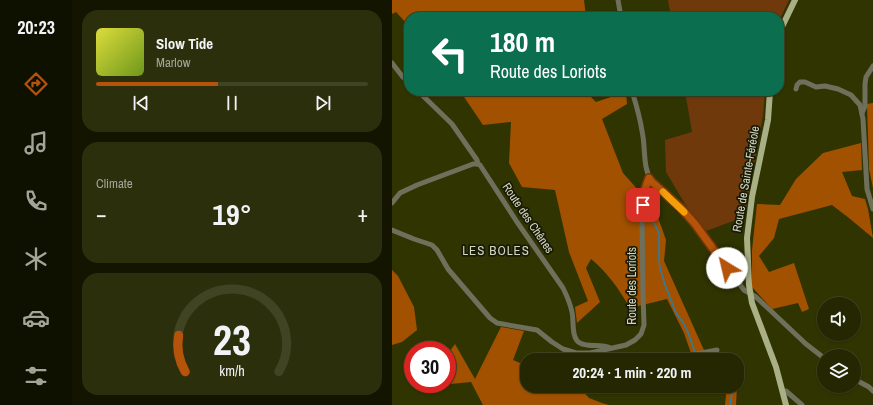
<!DOCTYPE html>
<html lang="en">
<head>
<meta charset="utf-8">
<style>
	:root { --surface:#242701; --page:#2c2f0b; --text:#f1f3f6; --muted:#a3a599; --line:#414423; --accent:#b45309 }
	body { margin:0; font-family:"Archivo Narrow",sans-serif; background:var(--page); color:var(--text); height:100vh; display:flex; flex-direction:column; font-size:15px; white-space:nowrap }
	* { box-sizing:border-box; margin:0 }
	p { font-size:13px; color:var(--muted) }
	.icon { flex:none; width:22px; height:22px; fill:none; stroke:currentColor; stroke-width:2; stroke-linecap:round; stroke-linejoin:round }
	.map { position:relative; flex:1; overflow:hidden }
	.details { display:flex; flex-direction:column; gap:10px; padding:10px; background:#141501; width:320px }
	.details>* { flex:none }
	.guide { position:absolute; left:12px; top:12px; width:380px; height:84px; border-radius:16px; box-shadow:0 1px 3px #0004,0 0 0 1px var(--line); background:#0b6e4f; color:#fff; overflow:hidden }
	.tools { position:absolute; left:425px; top:297px; display:grid; gap:8px }
	.tools a { display:grid; place-items:center; width:44px; height:44px; border-radius:50%; background:var(--surface); box-shadow:0 1px 3px #0004,0 0 0 1px var(--line); font-size:20px }
	.speed { position:absolute; left:12px; top:341px; display:flex; gap:8px; font-size:20px; font-weight:700; text-align:center }
	.speed>* { display:grid; place-content:center; width:52px; height:52px; border-radius:50%; background:var(--surface); box-shadow:0 1px 3px #0004,0 0 0 1px var(--line); line-height:1 }
	.speed .limit { border:6px solid #d22; background:#fff; color:#111 }
	.pin { position:absolute; display:grid; place-items:center; width:34px; height:34px; color:#fff; margin:-17px; border-radius:8px; box-shadow:0 2px 6px #0006 }
	.me { position:absolute; width:44px; margin:-22px; rotate:324deg; stroke-linejoin:round; filter:drop-shadow(0 0 3px #0008) }
	.turn { display:flex; align-items:center; gap:14px; height:84px; padding:0 20px; font-size:18px }
	.turn .icon { width:52px; height:52px; stroke-width:2.5 }
	.turn b { display:block; font-size:28px; line-height:34px }
	.big { font-size:30px; font-weight:700; line-height:1.1 }
	.details .widget { flex:1; display:flex; flex-direction:column; justify-content:center; gap:6px; min-width:0; padding:0 14px; border-radius:16px; background:var(--page) }
	.details .dial { align-items:center; gap:0 }
	.dial svg { height:104px; overflow:visible; fill:none; stroke:var(--line); stroke-width:7; stroke-linecap:round; text-anchor:middle }
	.dial text { fill:var(--text); stroke:none }
	.song { display:flex; align-items:center; gap:12px }
	.cover { width:48px; height:48px; border-radius:6px; background:linear-gradient(135deg,hsl(60 70% 55%),hsl(80 70% 35%)) }
	.played { height:4px; border-radius:2px; background:linear-gradient(90deg,var(--accent) 45%,var(--line) 45%) }
	.keys { display:flex; justify-content:space-around; direction:ltr }
	.heat { display:flex; justify-content:space-between; align-items:center; font-size:22px; direction:ltr }
	.trip { position:absolute; left:128px; top:353px; width:224px; height:40px; border-radius:16px; background:var(--surface); box-shadow:0 1px 3px #0004,0 0 0 1px var(--line); font-weight:700; line-height:40px; text-align:center }
	main { display:flex; flex:1; min-height:0 }
	.tab-bar { display:flex; flex-direction:column; width:72px; justify-content:space-around; align-items:center; background:#0e1000; color:var(--muted) }
	.tab-bar .icon { width:28px; height:28px }
	.tab-bar .current { color:var(--accent) }
	.tab-bar b { font-size:18px; color:var(--text) }
	.map>svg:first-child { display:block }
	.green { fill:#6f390c }
	.forest { fill:#a25100 }
	.lines { fill:none; stroke-linecap:round; stroke-linejoin:round }
	.stream { stroke:#2580ab; stroke-width:1.5 }
	.minor { stroke:#6e705c; stroke-width:5 }
	.major { stroke:#aab086; stroke-width:6 }
	.route-casing { stroke:#753606; stroke-width:10 }
	.route { stroke:#b45309; stroke-width:7 }
	.slow { stroke:#f59e0b; stroke-width:7 }
	.labels { text-anchor:middle; dominant-baseline:central; stroke-width:3.5; stroke-linejoin:round; paint-order:stroke }
	.street-label { font-size:12px; fill:#d3d7be; stroke:#181a07 }
	.neighbourhood-label { font-size:13px; letter-spacing:1px; fill:#d3d7be; stroke:#181a07 }
</style>
</head>
<body>
<main>
<nav class="tab-bar">
<b>20:23</b>
<svg class="icon current" aria-label="directions" viewBox="0 0 24 24"><path d="M12 3l9 9-9 9-9-9zM9 14v-3h6M13 9l2 2-2 2"/></svg>
<svg class="icon" aria-label="music" viewBox="0 0 24 24"><path d="M9 18V5l10-2v13"/><circle cx="6" cy="18" r="3"/><circle cx="16" cy="16" r="3"/></svg>
<svg class="icon" aria-label="phone" viewBox="0 0 24 24"><path d="M5 4h4l2 5-3 2q2 4 5 5l2-3 5 2v4C11 20 4 13 5 4z"/></svg>
<svg class="icon" aria-label="climate" viewBox="0 0 24 24"><path d="M12 3v18M4 7l16 10M4 17L20 7"/></svg>
<svg class="icon" aria-label="car" viewBox="0 0 24 24"><path d="M5 17H2v-5l4-1 3-4h7l3 4 3 1v5h-3M9 17h6M6 11h13"/><circle cx="7" cy="17" r="2"/><circle cx="17" cy="17" r="2"/></svg>
<svg class="icon" aria-label="filters" viewBox="0 0 24 24"><path d="M4 7h16M4 17h16"/><circle cx="9" cy="7" r="2"/><circle cx="15" cy="17" r="2"/></svg>
</nav>
<section class="details">
<div class="widget">
<div class="song"><i class="cover"></i><div><b>Slow Tide</b><p>Marlow</p></div></div>
<div class="played"></div>
<div class="keys"><svg class="icon" aria-label="previous" viewBox="0 0 24 24"><path d="M18 5L8 12l10 7zM5 5v14"/></svg><svg class="icon" aria-label="pause" viewBox="0 0 24 24"><path d="M8 5v14M16 5v14"/></svg><svg class="icon" aria-label="next" viewBox="0 0 24 24"><path d="M6 5l10 7-10 7zM19 5v14"/></svg></div>
</div>
<div class="widget"><p>Climate</p>
<div class="heat"><a>−</a><b class="big">19°</b><a>+</a></div>
</div>
<div class="widget dial"><svg viewBox="0 0 100 80">
<path d="M14 69A42 42 0 1 1 86 69"/>
<path d="M14 69A42 42 0 0 1 9 41" stroke="#b45309"/>
<text x="50" y="56" font-size="32" font-weight="700">23</text>
<text x="50" y="72" font-size="11">km/h</text>
</svg></div>
</section>
<div class="map">
<svg width="481" height="405" viewBox="0 0 481 405">
	<rect width="100%" height="100%" fill="#303401"/>
	<g class="green">
		<path d="M276,0H397L387,21V17H279Z"/>
		<path d="M293,91H373L371,115L352,217L314,231L296,209L274,172L273,140L300,132Z"/>
	</g>
	<g class="forest">
		<path d="M0,0H192L194,17H17V26L4,12L0,14Z"/>
		<path d="M68,91H193L204,102L234,92L235,104L210,119L231,173L263,209L274,240L272,261L316,359L321,360H304L301,359L292,333L275,299L238,308C227,289 215,272 199,259L194,268L208,302L185,323L183,307L196,301L177,252L163,190L130,187L117,163L119,122L91,125Z"/>
		<path d="M481,103V188L477,169L475,104Z"/>
		<path d="M469,143L470,170L450,172L460,196L473,199L476,209L481,238L457,218L440,205L387,219L382,238L367,256L377,272L402,263L417,309L410,312L406,303L380,309L360,287V250L365,204L388,205L404,179L431,153Z"/>
		<path d="M0,270L6,276L22,307L25,330L10,342L0,345Z"/>
		<path d="M109,327L132,331L121,360L135,366V386H187L188,388L197,398L210,403L217,405H91L79,382L37,386V384H55V355L63,344L83,379Z"/>
		<path d="M335,386H345L344,405H333Z"/>
	</g>
	<g class="lines">
		<g class="stream">
			<path d="M263,191L259,195V217L267,233V260L268,268L273,285L284,313L290,321L295,330L303,352"/>
			<path d="M305,356L310,360"/>
			<path d="M338,405L341,386"/>
		</g>
		<g class="minor">
			<path d="M226,0L229,17"/>
			<path d="M0,63L10,76L17,82"/>
			<path d="M404,89L405,85L408,82H413L424,87L433,86L446,89L459,95L468,105L471,119L475,189L481,209"/>
			<path d="M26,91L60,124L85,160L86,164"/>
			<path d="M240,91C244,104 248,117 250,131C254,148 250,167 260,182L289,208L303,224L352,290L364,297L414,344L432,358"/>
			<path d="M470,113L473,106V84L474,77L481,66"/>
			<path d="M0,203L8,193L25,185L81,164H86L88,165L125,222L171,288C175,296 178,303 180,312C182,320 179,339 188,343C197,348 209,343 218,348"/>
			<path d="M0,230L22,239L40,245L45,250L56,269L98,318L105,323L145,330L160,342L171,349L184,353H198L234,345L243,340L249,334L252,325L251,294L250,218L252,192L257,178"/>
			<path d="M300,360L304,354L325,350"/>
			<path d="M462,379L477,387L481,391"/>
			<path d="M281,386L286,390L288,386"/>
			<path d="M391,391H394L410,405"/>
		</g>
		<g class="major">
			<path d="M387,33L403,0"/>
			<path d="M378,91L376,120L360,197L355,238L357,285L360,303L384,367L394,405"/>
		</g>
	</g>
	<g class="lines">
		<defs>
			<path id="route" d="M251,205L252,192L257,178L260,182L289,208L303,224L335,268"/>
		</defs>
		<use href="#route" class="route-casing"/>
		<use href="#route" class="route"/>
		<path class="slow" d="M271,192L292,212"/>
	</g>
	<g class="labels">
		<g class="street-label">
			<text transform="translate(354 179) rotate(-80)">Route de Sainte-Féréole</text>
			<text transform="translate(136 218) rotate(56)">Route des Chênes</text>
			<text transform="translate(240 286) rotate(-90)">Route des Loriots</text>
		</g>
		<g class="neighbourhood-label">
			<text x="104" y="250">LES BOLES</text>
		</g>
	</g>
</svg>
<div class="tools">
<a><svg class="icon" aria-label="sound" viewBox="0 0 24 24"><path d="M4 9h4l5-4v14l-5-4H4zM17 9q2 3 0 6"/></svg></a>
<a><svg class="icon" aria-label="layers" viewBox="0 0 24 24"><path d="M12 4l9 5-9 5-9-5zM3 14l9 5 9-5"/></svg></a>
</div>
<div class="speed"><div class="limit">30</div></div>
<div class="pin" style="left:251px;top:205px;background:#d93025"><svg class="icon" aria-label="arrive" viewBox="0 0 24 24"><path d="M6 21V4h12l-3 4 3 4H6"/></svg></div>
<svg class="me" style="left:335px;top:268px" viewBox="-20 -20 40 40"><circle r="19" fill="#fff"/><path d="M0-13L10 11 0 6-10 11z" fill="#b45309"/></svg>
<div class="trip">20:24 · 1 min · 220 m</div>
<div class="guide">
<div class="turn"><svg class="icon" aria-label="left" viewBox="0 0 24 24"><path d="M17 20v-9H6M10 6l-5 5 5 5"/></svg><div><b>180 m</b>Route des Loriots</div></div>
</div>
</div>
</main>
</body>
</html>
